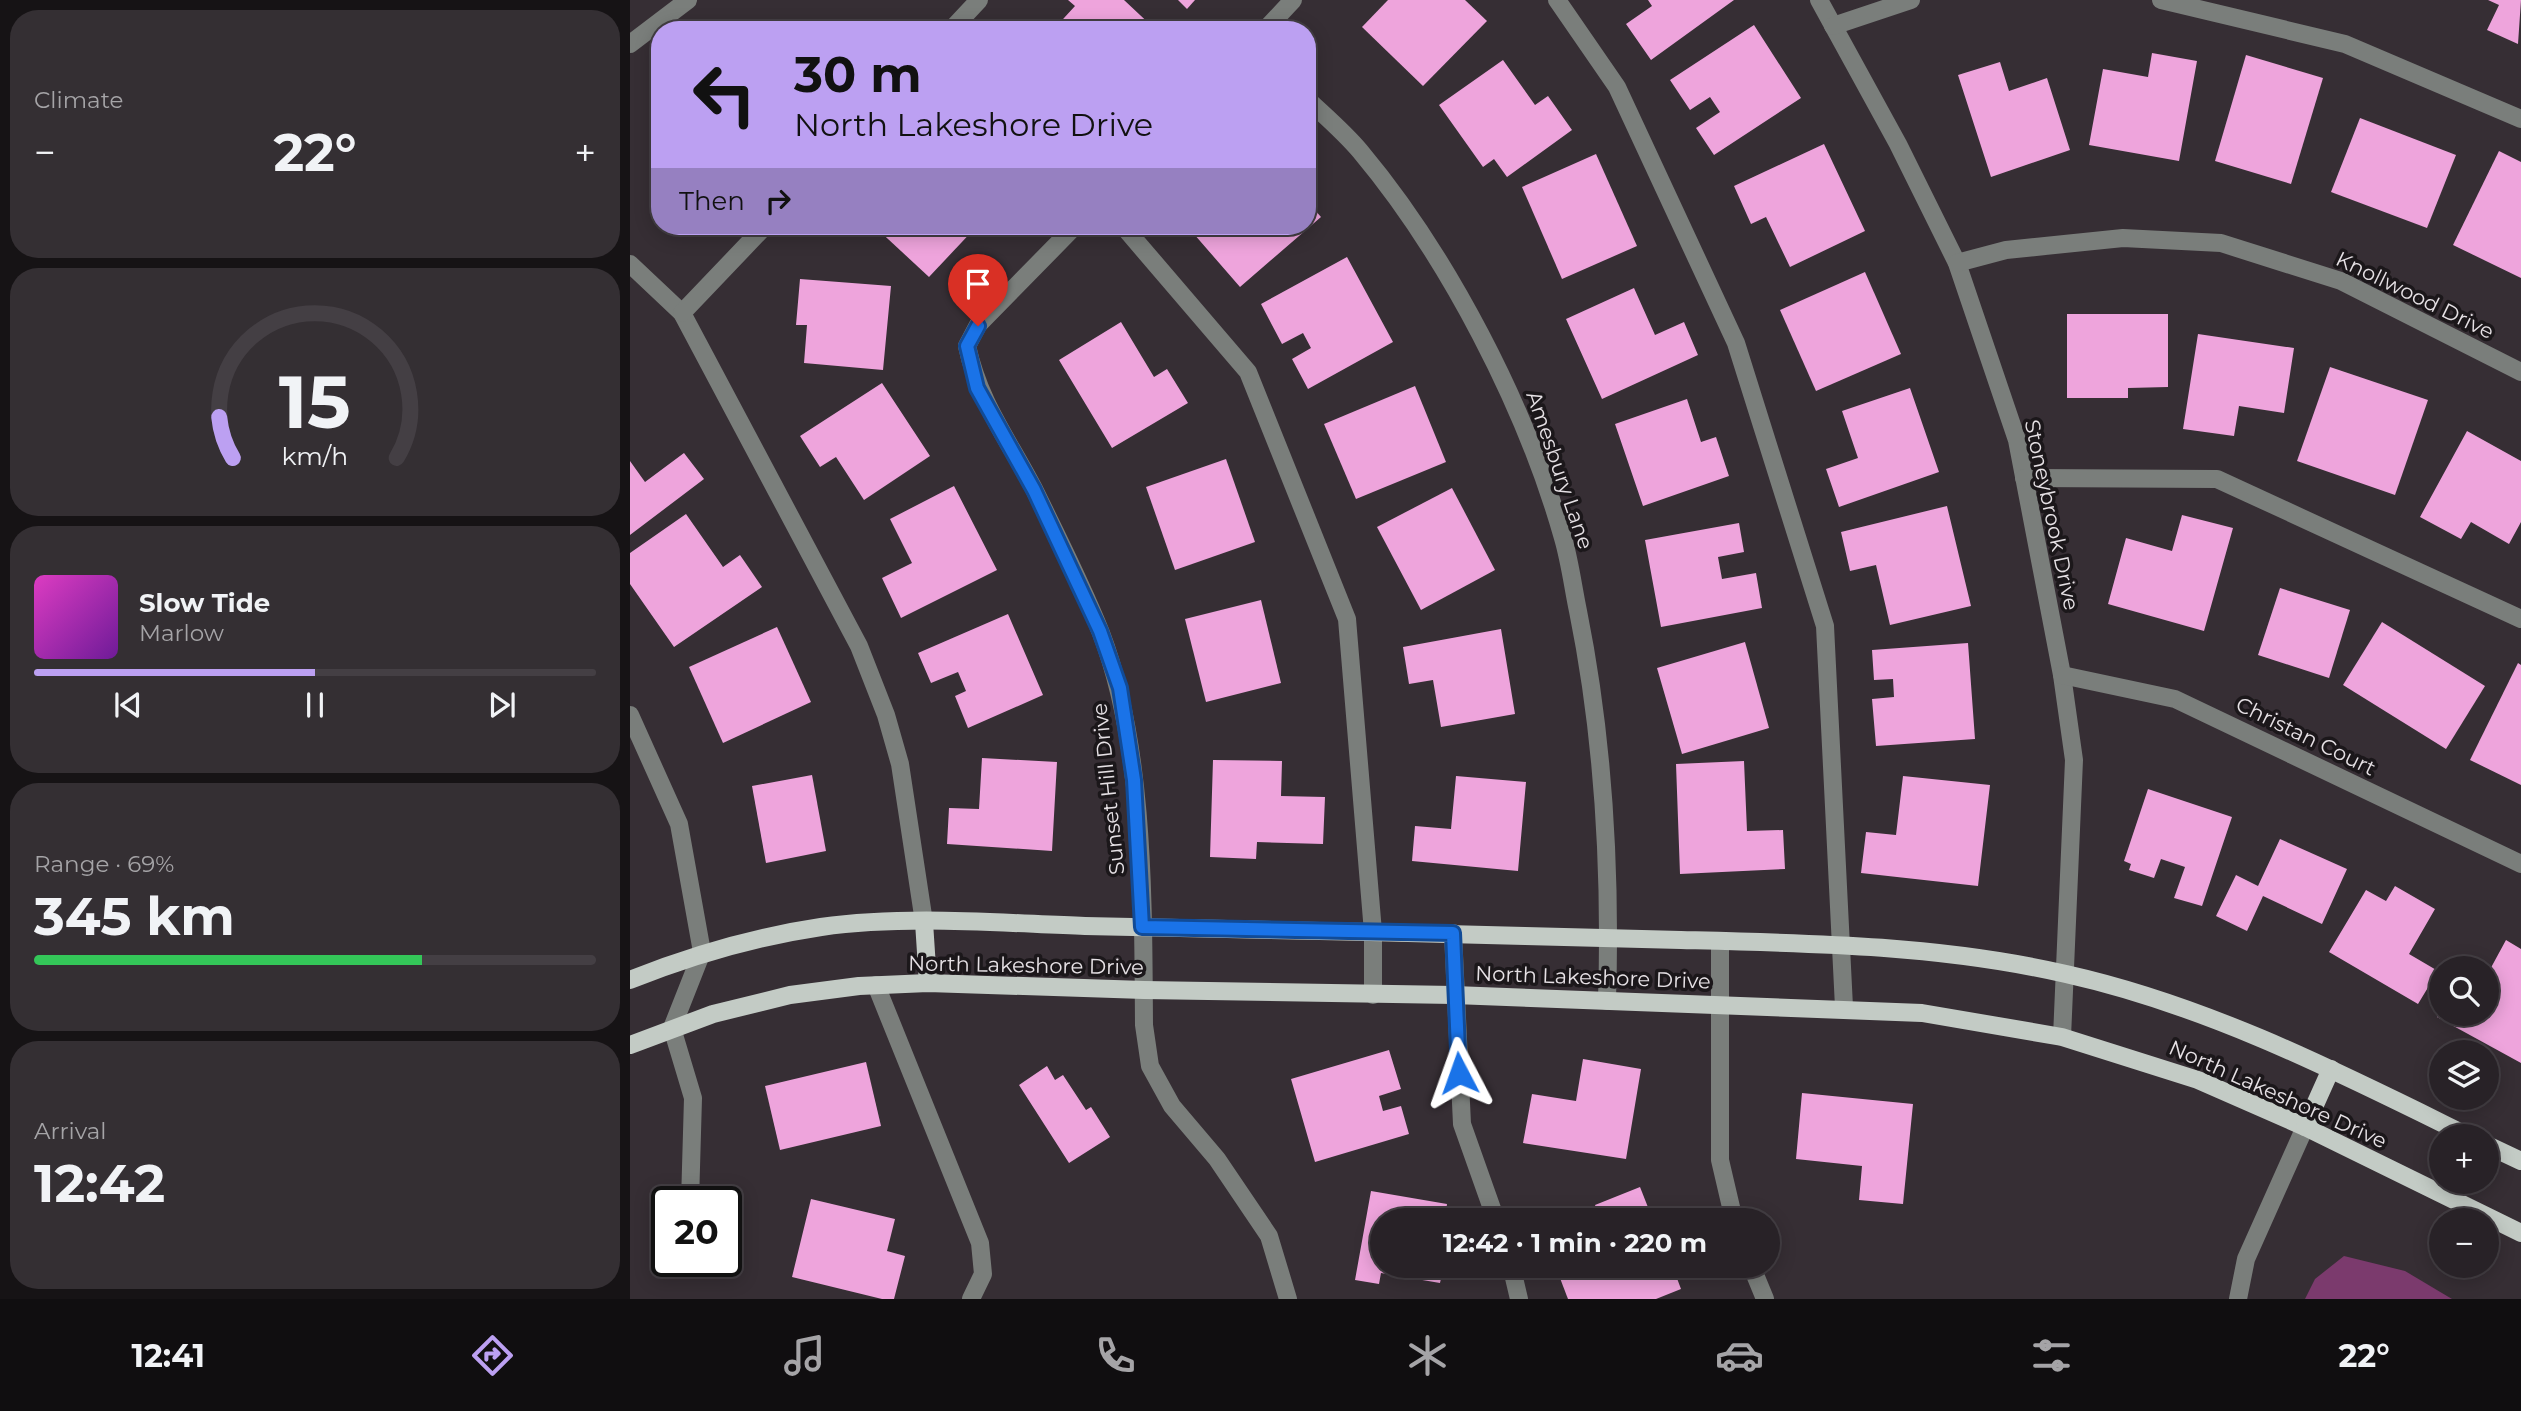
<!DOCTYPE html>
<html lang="en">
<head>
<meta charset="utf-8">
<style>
	:root { --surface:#282227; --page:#342f33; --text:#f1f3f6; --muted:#a5a4a7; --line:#443f44; --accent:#bca0f2 }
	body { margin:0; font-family:Montserrat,sans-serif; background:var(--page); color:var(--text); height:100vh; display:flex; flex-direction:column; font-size:26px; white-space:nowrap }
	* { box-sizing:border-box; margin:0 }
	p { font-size:23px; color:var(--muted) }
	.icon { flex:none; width:38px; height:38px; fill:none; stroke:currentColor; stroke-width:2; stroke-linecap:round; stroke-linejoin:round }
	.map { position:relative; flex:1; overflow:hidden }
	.drawer { display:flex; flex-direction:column; gap:10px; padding:10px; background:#161315; width:630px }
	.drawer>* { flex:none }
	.guide { position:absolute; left:21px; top:21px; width:665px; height:214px; border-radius:28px; box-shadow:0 4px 18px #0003,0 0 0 2px var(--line); background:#bca0f2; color:#111; overflow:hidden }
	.buttons { position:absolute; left:1799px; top:956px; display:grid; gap:14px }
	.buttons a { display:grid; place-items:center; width:70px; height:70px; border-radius:50%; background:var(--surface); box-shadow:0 4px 18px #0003,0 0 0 2px var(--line); font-size:35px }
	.speed { position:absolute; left:21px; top:1186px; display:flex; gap:14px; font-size:35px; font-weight:700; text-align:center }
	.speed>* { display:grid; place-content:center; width:91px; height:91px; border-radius:50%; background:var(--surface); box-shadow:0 4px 18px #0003,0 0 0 2px var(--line); line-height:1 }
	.speed .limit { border:4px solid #111; border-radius:10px; background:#fff; color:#111 }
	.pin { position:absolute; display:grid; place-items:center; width:60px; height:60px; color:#fff; margin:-72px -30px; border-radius:50% 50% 50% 0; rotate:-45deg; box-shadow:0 0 7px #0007 }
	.pin .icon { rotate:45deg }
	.me { position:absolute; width:77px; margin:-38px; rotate:356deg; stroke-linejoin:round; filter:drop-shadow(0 0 5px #0008) }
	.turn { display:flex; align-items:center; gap:24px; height:147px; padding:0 28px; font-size:32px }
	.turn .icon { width:91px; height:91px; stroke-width:2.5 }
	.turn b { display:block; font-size:49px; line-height:60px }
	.then { display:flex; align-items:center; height:66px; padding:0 28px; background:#0003; gap:14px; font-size:26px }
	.big { font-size:52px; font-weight:700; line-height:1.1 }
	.drawer .tile { flex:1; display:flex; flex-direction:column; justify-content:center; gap:10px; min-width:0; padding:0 24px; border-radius:28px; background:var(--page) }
	.drawer .dial { align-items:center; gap:0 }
	.dial svg { height:182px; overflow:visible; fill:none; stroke:var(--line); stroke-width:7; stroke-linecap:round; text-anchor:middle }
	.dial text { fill:var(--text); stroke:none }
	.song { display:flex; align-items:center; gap:21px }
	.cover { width:84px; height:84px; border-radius:10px; background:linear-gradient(135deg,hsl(310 70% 55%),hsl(280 70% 35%)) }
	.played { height:7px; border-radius:4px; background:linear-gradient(90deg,var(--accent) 50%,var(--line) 50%) }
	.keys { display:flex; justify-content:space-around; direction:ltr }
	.heat { display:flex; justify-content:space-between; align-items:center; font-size:38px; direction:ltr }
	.charge { height:10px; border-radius:5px; background:linear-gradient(90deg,#34c759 69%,var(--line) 0) }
	.trip { position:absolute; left:740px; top:1208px; width:410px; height:70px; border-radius:35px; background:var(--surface); box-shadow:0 4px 18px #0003,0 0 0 2px var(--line); font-weight:700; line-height:70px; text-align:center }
	.menu { display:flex; height:112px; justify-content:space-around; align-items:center; background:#100e10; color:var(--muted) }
	.menu .icon { width:49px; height:49px }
	.menu .active { color:var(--accent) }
	.menu b { font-size:32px; color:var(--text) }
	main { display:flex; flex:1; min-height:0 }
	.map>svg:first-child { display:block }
	.forest { fill:#7b3a6d }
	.building { fill:#eea4dc }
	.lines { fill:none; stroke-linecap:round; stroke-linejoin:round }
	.minor { stroke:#7a7e7b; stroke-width:18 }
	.major { stroke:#c3cbc5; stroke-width:18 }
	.route-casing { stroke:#114b97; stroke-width:18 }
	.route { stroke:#1a73e8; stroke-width:12 }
	.labels { text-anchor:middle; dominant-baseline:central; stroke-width:7; stroke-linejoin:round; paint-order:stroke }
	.street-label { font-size:21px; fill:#e6e1e5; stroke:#1b171a }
</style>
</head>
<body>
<main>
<section class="drawer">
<div class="tile"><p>Climate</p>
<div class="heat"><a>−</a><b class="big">22°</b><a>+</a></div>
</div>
<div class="tile dial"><svg viewBox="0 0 100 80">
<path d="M14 69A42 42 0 1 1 86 69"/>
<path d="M14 69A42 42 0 0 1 8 51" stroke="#bca0f2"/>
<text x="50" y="56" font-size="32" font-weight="700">15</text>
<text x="50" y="72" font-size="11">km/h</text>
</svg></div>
<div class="tile">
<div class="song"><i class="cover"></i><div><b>Slow Tide</b><p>Marlow</p></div></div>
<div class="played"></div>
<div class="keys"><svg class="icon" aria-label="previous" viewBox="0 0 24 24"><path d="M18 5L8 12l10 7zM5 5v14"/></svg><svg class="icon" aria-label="pause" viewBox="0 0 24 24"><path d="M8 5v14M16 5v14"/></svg><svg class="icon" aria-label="next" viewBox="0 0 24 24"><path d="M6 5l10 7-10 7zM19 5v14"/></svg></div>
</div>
<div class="tile"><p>Range · 69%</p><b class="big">345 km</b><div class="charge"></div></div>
<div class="tile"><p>Arrival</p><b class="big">12:42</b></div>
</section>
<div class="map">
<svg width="1891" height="1299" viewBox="0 0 1891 1299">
	<rect width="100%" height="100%" fill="#362e34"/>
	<path class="forest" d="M1714,1256L1775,1271L1822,1299H1675L1685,1279Z"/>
	<g class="building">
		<path d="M438,0H494L526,30H423L445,6Z"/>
		<path d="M548,0H565L557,9Z"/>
		<path d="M758,0H835L857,21L793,86L732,27Z"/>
		<path d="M1018,0H1104L1021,60L996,24L1022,6Z"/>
		<path d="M1858,0H1891L1888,44L1857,30L1869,5Z"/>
		<path d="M1124,25L1171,98L1084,155L1066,128L1090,112L1080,97L1060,110L1040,80Z"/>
		<path d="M1522,53L1567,61L1549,161L1459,145L1473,69L1518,77Z"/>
		<path d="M1616,55L1693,78L1661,184L1585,161Z"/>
		<path d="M873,60L905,105L918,96L942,130L877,177L864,159L853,167L809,105Z"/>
		<path d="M1370,62L1379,91L1417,78L1440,150L1361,177L1328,75Z"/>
		<path d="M1730,118L1826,155L1797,228L1701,192Z"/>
		<path d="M1194,144L1235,231L1160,267L1136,217L1121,224L1104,186Z"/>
		<path d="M1869,151L1891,162V278L1823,245Z"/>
		<path d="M966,154L1007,246L932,279L892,187Z"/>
		<path d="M677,201L691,217L610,287L557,226H677Z"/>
		<path d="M244,226H347L299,277Z"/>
		<path d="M717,257L763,342L678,389L662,359L681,348L673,333L652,344L631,304Z"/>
		<path d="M1235,272L1271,354L1186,391L1150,310Z"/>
		<path d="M170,279L261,286L253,370L174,363L177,325H166Z"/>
		<path d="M1004,288L1025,335L1054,322L1068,355L972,399L936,319Z"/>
		<path d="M1437,314H1538V387L1498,388V398H1437Z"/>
		<path d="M491,322L524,377L537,369L558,403L482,448L429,360Z"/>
		<path d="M1568,334L1664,348L1654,413L1609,406L1604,436L1553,429Z"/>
		<path d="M1700,367L1798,400L1765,495L1667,461Z"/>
		<path d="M252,383L300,456L234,500L206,457L190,467L170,436Z"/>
		<path d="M785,386L816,462L726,499L694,424Z"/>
		<path d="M1280,388L1309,472L1209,507L1196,469L1228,458L1212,411Z"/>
		<path d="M1057,399L1071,442L1086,437L1099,476L1013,506L985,424Z"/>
		<path d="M1837,431L1891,461V522L1879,544L1841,522L1831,539L1790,517Z"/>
		<path d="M54,453L74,479L0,535V461L15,482Z"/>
		<path d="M596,459L625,542L545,570L516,487Z"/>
		<path d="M324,486L367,570L271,618L252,578L282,563L260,519Z"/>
		<path d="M822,488L865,570L791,610L747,527Z"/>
		<path d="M1317,506L1341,606L1260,625L1246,565L1220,571L1211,532Z"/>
		<path d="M56,514L93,567L110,555L132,587L44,647L0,584V553Z"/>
		<path d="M1552,515L1603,528L1574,631L1478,604L1496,538L1542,551Z"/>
		<path d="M1109,523L1114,552L1088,557L1092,579L1126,573L1132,608L1031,627L1015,540Z"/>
		<path d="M1650,588L1720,610L1699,678L1628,655Z"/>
		<path d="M631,600L651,683L576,702L555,619Z"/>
		<path d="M378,614L413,695L338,728L325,696L336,691L328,672L301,683L288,653Z"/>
		<path d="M1752,622L1855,686L1816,749L1713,685Z"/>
		<path d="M147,627L181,702L93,743L59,667Z"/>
		<path d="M871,629L885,714L811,727L803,680L779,684L773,647Z"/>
		<path d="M1115,642L1139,728L1052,754L1027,668Z"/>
		<path d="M1338,643L1345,739L1246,746L1242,699L1264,697L1263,679L1244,680L1242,650Z"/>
		<path d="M1888,663L1891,665V785L1840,760Z"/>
		<path d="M352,758L427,762L422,851L317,844L319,808L349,809Z"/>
		<path d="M583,760L652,761L651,796L695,797L693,844L627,842L626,859L580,857Z"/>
		<path d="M1114,761L1117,831L1153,830L1155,869L1050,874L1046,764Z"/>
		<path d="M182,775L196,851L136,863L122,786Z"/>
		<path d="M826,776L896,782L888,871L782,861L785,826L821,829Z"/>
		<path d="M1273,776L1360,785L1348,886L1231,873L1236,832L1266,835Z"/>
		<path d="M1518,789L1602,817L1572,906L1544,898L1555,867L1531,859L1524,878L1499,870L1501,864L1494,861Z"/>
		<path d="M1650,839L1717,869L1692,924L1633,896L1617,931L1586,916L1606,875L1628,886Z"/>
		<path d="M1765,886L1805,909L1779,954L1808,971L1788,1004L1699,952L1736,890L1756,901Z"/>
		<path d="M1876,940L1891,949V1063L1807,1017L1809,1013H1857V975Z"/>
		<path d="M759,1050L771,1089L749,1096L753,1111L771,1106L779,1134L685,1162L661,1079Z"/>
		<path d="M953,1059L1011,1069L996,1159L893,1143L902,1094L946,1101Z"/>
		<path d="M236,1062L251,1126L150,1150L135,1086Z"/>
		<path d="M417,1066L425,1080L433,1075L456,1110L461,1107L480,1137L439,1163L389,1085Z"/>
		<path d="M1172,1093L1283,1104L1273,1204L1229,1200L1232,1166L1166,1159Z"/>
		<path d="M1010,1187L1023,1220H971L965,1205Z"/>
		<path d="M741,1191L817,1204L815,1220H752V1265H814L810,1283L751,1273L749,1284L725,1280Z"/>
		<path d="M181,1199L265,1219L257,1251L275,1256L264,1299H252L162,1277Z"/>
		<path d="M925,1265H1042L1051,1289L1026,1299H938Z"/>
	</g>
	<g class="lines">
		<g class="minor">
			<path d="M927,0L987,87L1106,343L1195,626L1214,1007"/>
			<path d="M1189,0L1268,144L1327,263L1387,440L1432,675L1444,760L1432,1037"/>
			<path d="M1531,0L1715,44L1891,119"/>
			<path d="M1203,26L1281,0"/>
			<path d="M321,30L349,0"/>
			<path d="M635,30L663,0"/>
			<path d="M0,44L58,0"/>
			<path d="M677,99C695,116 714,132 730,151C818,256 896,407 933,538C940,562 943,587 948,611C974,740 981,870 977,1001"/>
			<path d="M445,226L348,325L337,346C349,402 378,439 404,489C427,536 452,585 471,633C515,748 513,902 514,1025L520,1066L542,1106L587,1159L639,1236L658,1299"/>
			<path d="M493,226L618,372L717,619L743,932V995"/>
			<path d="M1327,263L1376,250L1493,238L1591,243L1711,281L1891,372"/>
			<path d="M0,264L52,313L229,646L256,715L270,764L294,922"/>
			<path d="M52,313L135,226"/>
			<path d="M1394,478L1587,479L1891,619"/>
			<path d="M1432,675L1545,699L1891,864"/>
			<path d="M0,715L49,824L72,952L42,1028L63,1098L60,1202"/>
			<path d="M823,933L832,1124L866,1220"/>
			<path d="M1090,941V1160L1104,1220"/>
			<path d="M246,985L350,1243L353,1274L341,1299"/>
			<path d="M881,1265L889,1299"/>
			<path d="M1121,1265L1135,1299"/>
			<path d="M1608,1299L1616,1259L1675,1127"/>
		</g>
		<g class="major">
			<path d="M294,922L298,983"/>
			<path d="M0,980C62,955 124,937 191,927C277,915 368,923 455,926C550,928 644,930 739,932C843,934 947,938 1051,940C1179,943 1310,945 1436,974C1579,1006 1708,1072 1838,1136"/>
			<path d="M0,1045L83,1014L160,995L229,986L298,983L514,990L824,995L1292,1013L1432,1037L1568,1080L1675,1127L1891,1233"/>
			<path d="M1675,1127L1701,1069"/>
			<path d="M1857,1145L1891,1161"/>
		</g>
	</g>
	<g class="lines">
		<defs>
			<path id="route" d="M348,326L337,346L347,388L404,490L470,631L490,688L504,780L512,927L823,933L829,1073"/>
		</defs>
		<use href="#route" class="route-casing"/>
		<use href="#route" class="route"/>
	</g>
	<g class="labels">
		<g class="street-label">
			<text transform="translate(1785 295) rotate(26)">Knollwood Drive</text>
			<text transform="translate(930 470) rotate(71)">Amesbury Lane</text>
			<text transform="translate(1422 515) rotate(78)">Stoneybrook Drive</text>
			<text transform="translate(1676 736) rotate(26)">Christan Court</text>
			<text transform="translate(478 789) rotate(-96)">Sunset Hill Drive</text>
			<text transform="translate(396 965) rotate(1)">North Lakeshore Drive</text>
			<text transform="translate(963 977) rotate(2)">North Lakeshore Drive</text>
			<text transform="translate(1648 1094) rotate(24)">North Lakeshore Drive</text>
		</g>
	</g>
</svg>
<div class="buttons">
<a><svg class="icon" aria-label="search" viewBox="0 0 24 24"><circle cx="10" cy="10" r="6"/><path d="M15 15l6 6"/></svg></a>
<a><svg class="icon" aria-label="layers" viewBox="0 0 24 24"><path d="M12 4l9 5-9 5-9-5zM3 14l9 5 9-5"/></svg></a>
<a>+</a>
<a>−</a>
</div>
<div class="speed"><div class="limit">20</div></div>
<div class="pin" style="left:348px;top:326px;background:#d93025"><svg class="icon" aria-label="arrive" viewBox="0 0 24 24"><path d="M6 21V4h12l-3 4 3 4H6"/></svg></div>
<svg class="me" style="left:829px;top:1073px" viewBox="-20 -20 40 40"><path d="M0-17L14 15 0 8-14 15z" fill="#1a73e8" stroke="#fff" stroke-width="4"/></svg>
<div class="trip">12:42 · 1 min · 220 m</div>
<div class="guide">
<div class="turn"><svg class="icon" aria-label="left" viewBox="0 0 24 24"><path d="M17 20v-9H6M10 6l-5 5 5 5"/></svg><div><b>30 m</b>North Lakeshore Drive</div></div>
<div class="then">Then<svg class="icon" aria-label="right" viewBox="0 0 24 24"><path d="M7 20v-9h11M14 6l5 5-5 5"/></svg></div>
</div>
</div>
</main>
<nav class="menu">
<b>12:41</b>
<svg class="icon active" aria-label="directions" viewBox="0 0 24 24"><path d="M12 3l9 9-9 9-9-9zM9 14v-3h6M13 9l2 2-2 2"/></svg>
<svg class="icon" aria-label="music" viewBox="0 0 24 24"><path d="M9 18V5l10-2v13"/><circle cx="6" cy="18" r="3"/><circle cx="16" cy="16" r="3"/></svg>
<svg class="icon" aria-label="phone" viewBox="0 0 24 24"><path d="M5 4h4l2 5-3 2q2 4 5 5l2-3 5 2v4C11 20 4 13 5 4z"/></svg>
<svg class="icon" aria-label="climate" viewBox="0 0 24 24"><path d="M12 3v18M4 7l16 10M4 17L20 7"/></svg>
<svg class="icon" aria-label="car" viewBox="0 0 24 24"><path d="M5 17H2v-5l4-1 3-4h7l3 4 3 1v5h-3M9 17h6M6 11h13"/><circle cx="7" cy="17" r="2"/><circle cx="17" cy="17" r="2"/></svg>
<svg class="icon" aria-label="filters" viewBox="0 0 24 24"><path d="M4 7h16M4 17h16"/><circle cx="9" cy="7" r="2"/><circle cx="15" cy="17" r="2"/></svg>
<b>22°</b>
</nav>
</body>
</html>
